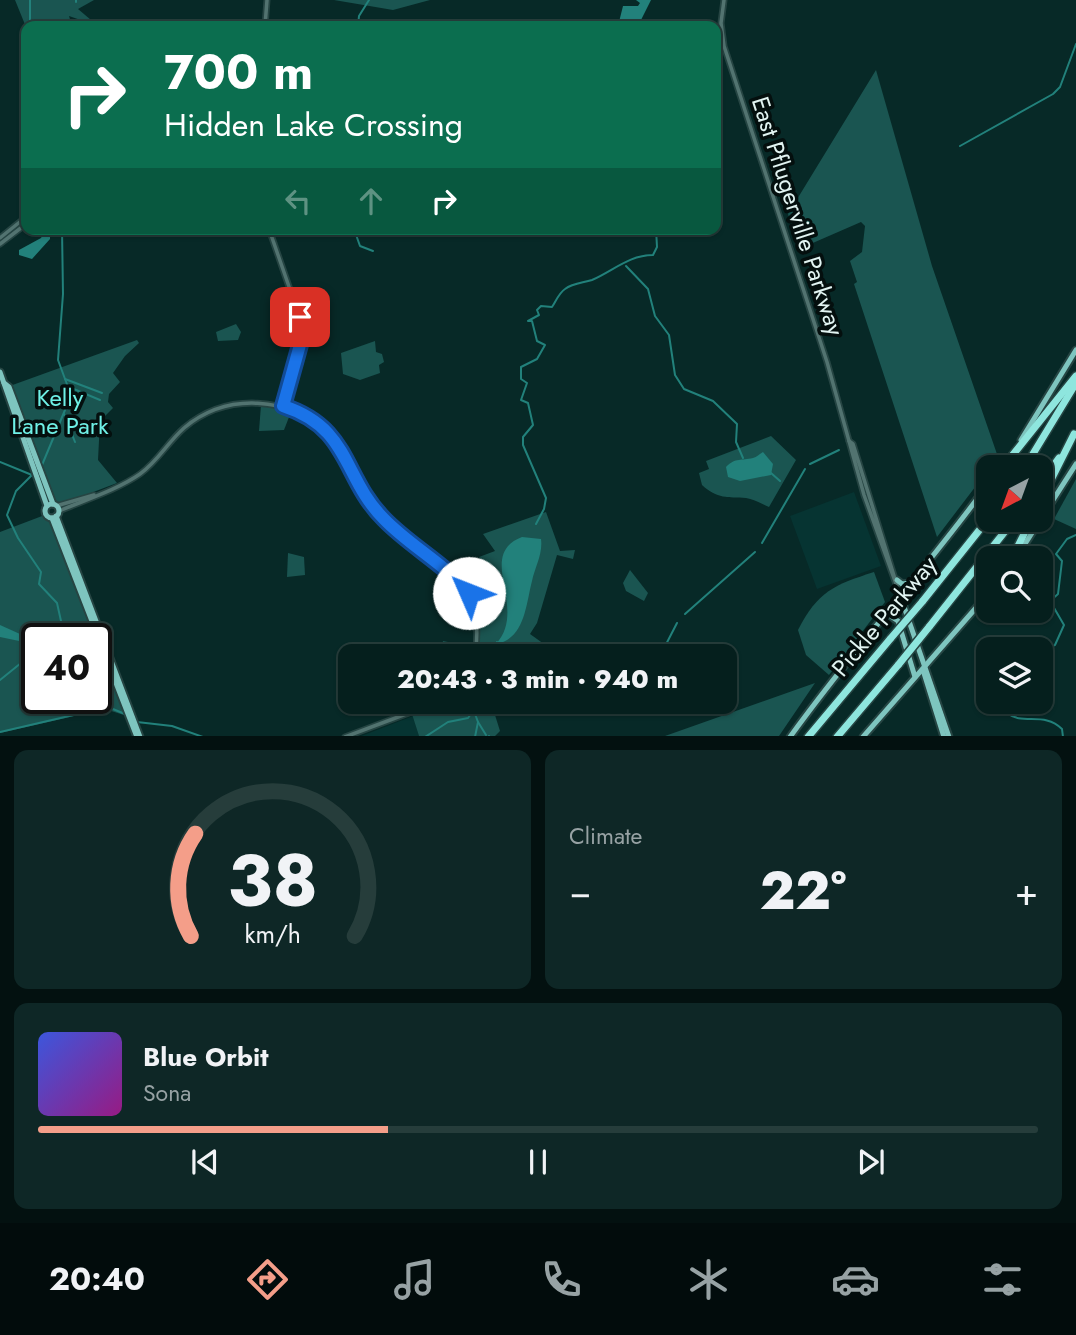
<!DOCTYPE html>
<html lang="en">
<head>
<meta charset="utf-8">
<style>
	:root { --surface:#051f1d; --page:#0e2726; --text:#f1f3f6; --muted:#97a2a4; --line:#263d3b; --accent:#f49e89 }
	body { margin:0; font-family:Jost,sans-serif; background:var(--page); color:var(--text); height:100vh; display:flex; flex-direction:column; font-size:26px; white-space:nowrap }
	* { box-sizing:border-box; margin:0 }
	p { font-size:23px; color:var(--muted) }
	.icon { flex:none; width:38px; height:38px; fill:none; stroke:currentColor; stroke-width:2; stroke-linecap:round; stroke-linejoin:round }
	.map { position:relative; height:736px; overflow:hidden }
	.details { display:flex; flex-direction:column; gap:14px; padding:14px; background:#031110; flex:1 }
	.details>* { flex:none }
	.guide { position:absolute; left:21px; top:21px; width:700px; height:214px; border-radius:14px; box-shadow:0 2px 5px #0004,0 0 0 2px var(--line); background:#0b6e4f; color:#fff; overflow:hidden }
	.needle { width:46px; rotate:221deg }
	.controls { position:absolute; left:976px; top:455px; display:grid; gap:14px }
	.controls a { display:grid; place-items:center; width:77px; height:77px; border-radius:14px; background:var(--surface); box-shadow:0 2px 5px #0004,0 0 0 2px var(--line); font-size:35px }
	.speed { position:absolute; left:21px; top:623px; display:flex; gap:14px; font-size:35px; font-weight:700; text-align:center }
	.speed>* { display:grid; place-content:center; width:91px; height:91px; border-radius:50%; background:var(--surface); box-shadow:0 2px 5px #0004,0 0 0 2px var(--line); line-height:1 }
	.speed .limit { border:4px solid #111; border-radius:10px; background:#fff; color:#111 }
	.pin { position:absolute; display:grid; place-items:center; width:60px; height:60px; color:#fff; margin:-30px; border-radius:14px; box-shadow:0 4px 10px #0006 }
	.me { position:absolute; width:77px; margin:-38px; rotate:314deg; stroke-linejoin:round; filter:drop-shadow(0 0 5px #0008) }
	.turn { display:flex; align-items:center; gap:24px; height:147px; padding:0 28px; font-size:32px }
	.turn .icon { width:91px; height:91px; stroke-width:2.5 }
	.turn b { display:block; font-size:49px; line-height:60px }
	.lanes { display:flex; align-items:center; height:66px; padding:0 28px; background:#0003; justify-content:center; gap:35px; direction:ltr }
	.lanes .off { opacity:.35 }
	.big { font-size:52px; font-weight:800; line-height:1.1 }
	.details .tile { flex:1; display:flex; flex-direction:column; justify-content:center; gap:10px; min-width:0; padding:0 24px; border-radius:14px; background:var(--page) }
	.details .dial { align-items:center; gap:0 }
	.dial svg { height:182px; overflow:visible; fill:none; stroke:var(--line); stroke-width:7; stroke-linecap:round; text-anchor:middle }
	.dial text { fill:var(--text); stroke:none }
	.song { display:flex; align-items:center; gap:21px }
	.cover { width:84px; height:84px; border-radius:10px; background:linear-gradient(135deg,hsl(230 70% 55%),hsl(310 70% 35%)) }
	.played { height:7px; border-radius:4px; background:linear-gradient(90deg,var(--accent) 35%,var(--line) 35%) }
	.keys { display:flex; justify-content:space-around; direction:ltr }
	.heat { display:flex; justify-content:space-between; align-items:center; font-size:38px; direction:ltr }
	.details .tiles { flex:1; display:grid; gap:14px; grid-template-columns:1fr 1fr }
	.tile:last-child { grid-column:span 2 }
	.trip { position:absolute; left:338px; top:644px; width:399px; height:70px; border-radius:14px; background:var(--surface); box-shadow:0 2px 5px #0004,0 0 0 2px var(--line); font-weight:800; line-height:70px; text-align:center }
	.tabs { display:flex; height:112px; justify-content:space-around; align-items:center; background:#020c0c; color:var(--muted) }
	.tabs .icon { width:49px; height:49px }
	.tabs .on { color:var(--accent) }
	.tabs b { font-size:32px; color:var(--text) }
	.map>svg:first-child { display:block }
	.built { fill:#063432 }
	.green { fill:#1a5551; fill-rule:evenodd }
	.water { fill:#22817b }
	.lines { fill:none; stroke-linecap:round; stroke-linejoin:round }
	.stream { stroke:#22817b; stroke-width:2 }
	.minor-casing { stroke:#264543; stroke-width:7 }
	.major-casing { stroke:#264543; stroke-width:9 }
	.highway-casing { stroke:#264543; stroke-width:10 }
	.minor { stroke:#527370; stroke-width:3.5 }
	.major { stroke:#7ec5bf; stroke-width:5 }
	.highway { stroke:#8ee6de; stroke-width:7 }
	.highway-bridge-casing { stroke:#264543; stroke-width:10; stroke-linecap:butt }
	.highway-bridge { stroke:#8ee6de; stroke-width:7 }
	.route-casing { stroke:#114b97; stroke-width:18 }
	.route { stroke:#1a73e8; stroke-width:12 }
	.labels { text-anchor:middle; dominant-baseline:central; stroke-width:7; stroke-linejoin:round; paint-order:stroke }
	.street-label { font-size:24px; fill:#e2f4f2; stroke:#040f0e }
	.park-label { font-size:24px; fill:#6ff0e6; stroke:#040f0e }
</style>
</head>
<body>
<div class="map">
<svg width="1076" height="737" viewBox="0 0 1076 737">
	<rect width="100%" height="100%" fill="#072927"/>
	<g class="built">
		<path d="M854,492L881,566L817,589L790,516Z"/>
		<path d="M413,716L419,736L359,737Z"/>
	</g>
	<g class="green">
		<path d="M15,0H94L78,9L91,20L89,23L69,16L72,26L26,27Z"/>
		<path d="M334,0H430L393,10Z"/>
		<path d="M876,70L932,266L998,457L937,537L854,284L857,282L850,261L862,252L865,226L861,222L799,249L788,214Z"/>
		<path d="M236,324L241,332L238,340L218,341L216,332Z"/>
		<path d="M137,340L139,343L125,356L113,373L120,382L109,394L108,402L113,408L100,421L98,460L117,483L54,507L7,387Z"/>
		<path d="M375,341L376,352L382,354L384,362L379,365L380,373L360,380L343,374L341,353Z"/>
		<path d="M261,405L291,412L284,430L259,431Z"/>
		<path d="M771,436L796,460L769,507C762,504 753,499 746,498C728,497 717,499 702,485L699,473L709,469L706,461Z"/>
		<path d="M1076,479V529L1054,519Z"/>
		<path d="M546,512L560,551L575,550L573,559L557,555L537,623L530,634L544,644L538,656H478C483,617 478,593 446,568C438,561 427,554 421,546L424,542L469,580L492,573L479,557L495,551L483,534Z"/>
		<path d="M50,513L127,716L105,709L0,733V532ZM37,639H96V698H37Z"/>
		<path d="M288,553L304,557L305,575L287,577Z"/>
		<path d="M630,570L648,593L644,601L626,591L623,583Z"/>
		<path d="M874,572L885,602L829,675L806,655L798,630C818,591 834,585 874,572Z"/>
		<path d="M443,641L458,644L456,656H440Z"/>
		<path d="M815,683L779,736H664H665Z"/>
		<path d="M445,702H502L500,714L495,715L500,731L495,736H419L412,714Z"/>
	</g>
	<g class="water">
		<path d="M636,0H651L638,26H618L623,6H638L640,3Z"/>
		<path d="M46,229H50V239L32,259L19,255V250L41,238Z"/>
		<path d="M763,452L773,464L771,475L740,481L728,477L726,467C736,457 741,461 753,458C757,457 759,454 763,452Z"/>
		<path d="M522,537L541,539C543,554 535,567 532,581C526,604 525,639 496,644C529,608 475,555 522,537Z"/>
		<path d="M0,625L20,634L24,642L0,637Z"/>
	</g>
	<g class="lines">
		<g class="stream">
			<path d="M30,0V20L33,26"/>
			<path d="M76,0V2"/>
			<path d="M358,26L359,16L369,0"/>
			<path d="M960,146L1053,94L1060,87L1076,44"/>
			<path d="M354,229L360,246L373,251"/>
			<path d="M626,266L648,289L655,316L669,335L675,375L684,389L713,401L737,424L736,442L743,458"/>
			<path d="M65,379L102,393"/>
			<path d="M69,387L100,400"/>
			<path d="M64,414L75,442"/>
			<path d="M0,462L32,475L16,491L7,515L18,538L41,572L39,584L57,603L65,639"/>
			<path d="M810,464L839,450"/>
			<path d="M42,465L65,410L68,387L58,360L63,294L62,229"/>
			<path d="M771,473L780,481"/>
			<path d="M536,524L544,509L546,498L523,445V437L533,425L528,403L521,400L527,383L521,379V367L537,359L545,345L537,341L532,321H528L539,315L537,310L541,306L552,307C556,301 559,293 565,289C573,283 583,283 592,280C613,271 629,255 653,255L657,247L656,229"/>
			<path d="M762,543L805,469"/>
			<path d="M685,614L755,552"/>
			<path d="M1041,653L1055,645L1064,625L1050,601L1058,594L1062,561L1056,554L1067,539L1076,535"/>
			<path d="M489,656L497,642"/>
			<path d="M660,656L677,623"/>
			<path d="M0,680L21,663L37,657"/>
			<path d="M1007,702V713C1023,726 1044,711 1062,729L1063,737"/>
			<path d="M475,714L478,722L475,737"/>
			<path d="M137,722L172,726L203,737"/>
			<path d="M478,722L486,735"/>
			<path d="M0,732L108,707L125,714"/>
			<path d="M489,736V737"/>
			<path d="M425,737L448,722L468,718L480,702"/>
		</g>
		<defs>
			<g id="minor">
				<path d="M724,0L721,23L724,46L827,362L849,441"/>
				<path d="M265,26L267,0"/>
				<path d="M269,229L303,327L283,406"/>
				<path d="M0,238L26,217"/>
				<path d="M0,244L26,224"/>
				<path d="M849,441L853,444L900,595L864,495Z"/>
				<path d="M56,506L94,495"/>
				<path d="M59,511C85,500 117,490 140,474C158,461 168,442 184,428C227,392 289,396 329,434C359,462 362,503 398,532C449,574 486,582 475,656"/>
				<path d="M345,737L438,702"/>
			</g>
			<g id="major">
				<path d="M0,372L47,506"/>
				<path d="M4,383L9,387L53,504"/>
				<path d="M1021,440L1076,350"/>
				<circle cx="52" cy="511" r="7"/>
				<path d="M56,516L140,737"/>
				<path d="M52,518L137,737"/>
				<path d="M1016,558L1076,464"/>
				<path d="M897,580L902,584L910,583"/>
				<path d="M900,595L949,737"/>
				<path d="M882,616L889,615L898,621L915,677"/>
				<path d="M923,670L944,737"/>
				<path d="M790,737C851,652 921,575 983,491"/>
				<path d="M863,737L989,593"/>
			</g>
			<g id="highway">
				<path d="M1003,467L1076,376"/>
				<path d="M1025,467L1076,383"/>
				<path d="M1041,483L1059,458"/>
				<path d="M981,494L989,484"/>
				<path d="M1041,500L1074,434"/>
				<path d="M1012,558L1031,520"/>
				<path d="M922,602L989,518"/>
				<path d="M929,627L1014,520"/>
				<path d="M808,737L891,638"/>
				<path d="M837,737L899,664"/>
			</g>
		</defs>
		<use href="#minor" class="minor-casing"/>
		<use href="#major" class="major-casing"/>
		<use href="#highway" class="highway-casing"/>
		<use href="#minor" class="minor"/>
		<use href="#major" class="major"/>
		<use href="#highway" class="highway"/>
		<defs>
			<g id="highway-bridge">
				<path d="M891,638L922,602"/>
				<path d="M899,664L929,627"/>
			</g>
		</defs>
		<use href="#highway-bridge" class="highway-bridge-casing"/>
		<use href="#highway-bridge" class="highway-bridge"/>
	</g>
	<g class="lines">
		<defs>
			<path id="route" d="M300,317L303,334L283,406C351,428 342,477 384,519C410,546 445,564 469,593"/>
		</defs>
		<use href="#route" class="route-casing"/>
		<use href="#route" class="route"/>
	</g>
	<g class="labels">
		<g class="street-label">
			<text transform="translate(798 216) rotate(72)">East Pflugerville Parkway</text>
			<text transform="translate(884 616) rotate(-50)">Pickle Parkway</text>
		</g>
		<g class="park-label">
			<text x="60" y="397">Kelly<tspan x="60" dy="28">Lane Park</tspan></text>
		</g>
	</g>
</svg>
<div class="controls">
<a><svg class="needle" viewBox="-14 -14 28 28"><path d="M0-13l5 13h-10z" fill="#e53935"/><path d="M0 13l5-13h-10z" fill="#97a2a4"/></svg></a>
<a><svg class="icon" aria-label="search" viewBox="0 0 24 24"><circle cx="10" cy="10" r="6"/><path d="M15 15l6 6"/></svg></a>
<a><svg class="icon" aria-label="layers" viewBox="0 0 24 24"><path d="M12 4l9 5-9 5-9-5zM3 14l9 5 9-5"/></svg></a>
</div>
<div class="speed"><div class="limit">40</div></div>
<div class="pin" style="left:300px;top:317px;background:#d93025"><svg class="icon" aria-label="arrive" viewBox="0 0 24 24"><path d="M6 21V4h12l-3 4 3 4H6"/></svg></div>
<svg class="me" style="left:469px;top:593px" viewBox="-20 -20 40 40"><circle r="19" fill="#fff"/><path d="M0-13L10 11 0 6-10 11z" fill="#1a73e8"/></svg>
<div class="trip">20:43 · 3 min · 940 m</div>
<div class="guide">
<div class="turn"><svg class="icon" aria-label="right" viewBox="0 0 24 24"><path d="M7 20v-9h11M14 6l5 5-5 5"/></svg><div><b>700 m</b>Hidden Lake Crossing</div></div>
<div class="lanes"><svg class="icon off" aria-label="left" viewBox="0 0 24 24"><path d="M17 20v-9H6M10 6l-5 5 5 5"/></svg><svg class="icon off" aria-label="ahead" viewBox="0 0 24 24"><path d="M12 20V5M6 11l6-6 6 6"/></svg><svg class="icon" aria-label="right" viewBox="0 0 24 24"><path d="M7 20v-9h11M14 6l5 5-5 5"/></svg></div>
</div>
</div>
<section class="details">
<div class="tiles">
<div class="tile dial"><svg viewBox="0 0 100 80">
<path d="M14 69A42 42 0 1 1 86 69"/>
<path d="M14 69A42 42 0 0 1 16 24" stroke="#f49e89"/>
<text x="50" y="56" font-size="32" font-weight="700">38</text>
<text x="50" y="72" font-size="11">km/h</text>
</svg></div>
<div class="tile"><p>Climate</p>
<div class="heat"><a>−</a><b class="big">22°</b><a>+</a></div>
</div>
<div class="tile">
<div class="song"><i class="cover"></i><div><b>Blue Orbit</b><p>Sona</p></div></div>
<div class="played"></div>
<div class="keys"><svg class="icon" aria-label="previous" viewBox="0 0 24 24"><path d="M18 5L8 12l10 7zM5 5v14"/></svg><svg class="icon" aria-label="pause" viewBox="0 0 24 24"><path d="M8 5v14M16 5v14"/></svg><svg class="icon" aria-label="next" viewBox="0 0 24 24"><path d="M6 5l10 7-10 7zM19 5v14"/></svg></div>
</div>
</div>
</section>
<nav class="tabs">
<b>20:40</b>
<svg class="icon on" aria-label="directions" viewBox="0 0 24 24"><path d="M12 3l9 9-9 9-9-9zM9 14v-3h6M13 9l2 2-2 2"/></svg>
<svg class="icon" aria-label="music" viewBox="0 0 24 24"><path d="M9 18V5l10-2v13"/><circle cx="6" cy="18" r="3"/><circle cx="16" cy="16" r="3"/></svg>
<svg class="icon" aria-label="phone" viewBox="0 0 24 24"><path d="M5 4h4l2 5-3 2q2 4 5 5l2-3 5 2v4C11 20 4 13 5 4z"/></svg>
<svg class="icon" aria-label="climate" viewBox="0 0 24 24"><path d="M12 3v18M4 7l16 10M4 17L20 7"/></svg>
<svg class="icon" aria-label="car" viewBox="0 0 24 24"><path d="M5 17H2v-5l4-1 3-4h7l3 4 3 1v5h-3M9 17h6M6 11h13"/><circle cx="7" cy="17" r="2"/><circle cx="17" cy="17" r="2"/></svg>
<svg class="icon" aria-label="filters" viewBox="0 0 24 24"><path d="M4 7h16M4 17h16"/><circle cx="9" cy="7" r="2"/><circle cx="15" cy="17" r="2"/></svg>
</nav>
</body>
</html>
